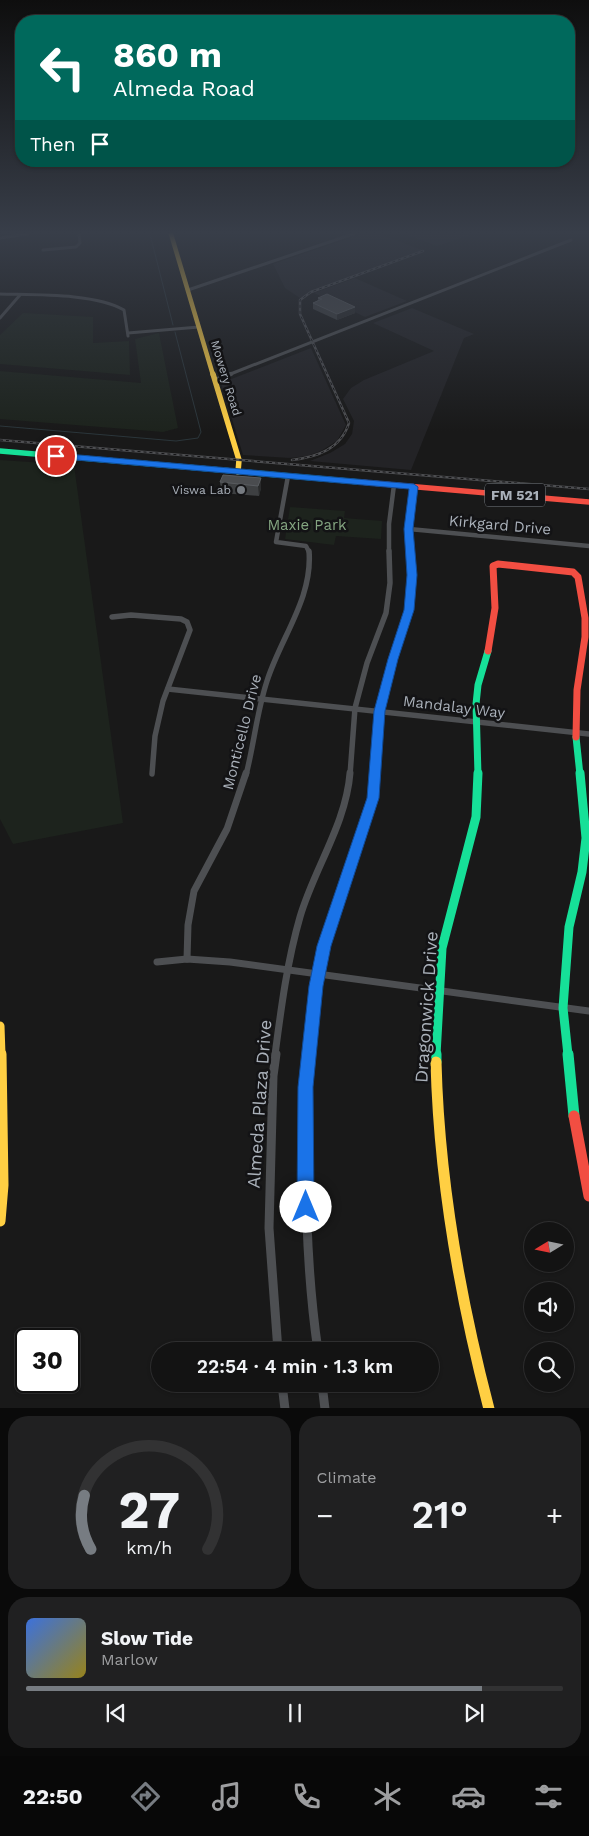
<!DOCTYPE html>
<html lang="en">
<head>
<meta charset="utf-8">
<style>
	:root { --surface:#131313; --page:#202021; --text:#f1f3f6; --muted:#9d9ea0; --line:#323233; --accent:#777c82 }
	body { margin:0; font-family:"Work Sans",sans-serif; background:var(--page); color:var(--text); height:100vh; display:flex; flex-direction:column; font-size:19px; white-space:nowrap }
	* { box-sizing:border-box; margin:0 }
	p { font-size:16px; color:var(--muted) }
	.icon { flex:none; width:28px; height:28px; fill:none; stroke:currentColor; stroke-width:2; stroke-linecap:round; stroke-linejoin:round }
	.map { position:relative; height:1408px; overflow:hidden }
	.drawer { display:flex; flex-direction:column; gap:8px; padding:8px; background:#0a0a0a; flex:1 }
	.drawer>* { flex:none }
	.top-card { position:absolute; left:15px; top:15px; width:560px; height:152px; border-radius:20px; box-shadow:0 1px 4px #0004,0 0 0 1px var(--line); background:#00695c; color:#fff; overflow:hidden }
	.needle { width:32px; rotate:260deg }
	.tools { position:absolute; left:524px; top:1222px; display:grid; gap:10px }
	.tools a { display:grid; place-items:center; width:50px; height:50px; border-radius:50%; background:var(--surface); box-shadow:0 1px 4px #0004,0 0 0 1px var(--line); font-size:25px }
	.speed { position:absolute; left:15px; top:1328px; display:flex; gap:10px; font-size:25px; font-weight:700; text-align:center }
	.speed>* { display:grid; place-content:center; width:65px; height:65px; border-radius:50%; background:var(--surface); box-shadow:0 1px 4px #0004,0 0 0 1px var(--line); line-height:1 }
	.speed .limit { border:2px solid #111; border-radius:8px; background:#fff; color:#111 }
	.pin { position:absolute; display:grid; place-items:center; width:42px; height:42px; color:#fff; margin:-21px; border:2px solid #fff; border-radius:50%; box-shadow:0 1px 5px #0007 }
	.me { position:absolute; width:55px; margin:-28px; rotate:0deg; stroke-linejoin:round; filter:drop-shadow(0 0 4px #0008) }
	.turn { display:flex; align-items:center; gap:18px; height:105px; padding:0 15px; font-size:22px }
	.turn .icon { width:65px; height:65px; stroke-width:2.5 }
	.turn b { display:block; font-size:35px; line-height:42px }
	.then { display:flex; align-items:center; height:48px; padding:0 15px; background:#0003; gap:10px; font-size:19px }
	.big { font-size:38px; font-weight:600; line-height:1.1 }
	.drawer .tile { flex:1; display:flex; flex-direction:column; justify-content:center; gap:8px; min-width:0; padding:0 18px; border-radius:20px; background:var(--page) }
	.drawer .dial { align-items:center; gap:0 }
	.dial svg { height:130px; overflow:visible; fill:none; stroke:var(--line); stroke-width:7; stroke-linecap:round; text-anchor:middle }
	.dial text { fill:var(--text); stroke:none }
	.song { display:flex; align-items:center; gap:15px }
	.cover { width:60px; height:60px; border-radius:8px; background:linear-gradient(135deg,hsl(220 70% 55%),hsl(50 70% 35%)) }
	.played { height:5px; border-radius:2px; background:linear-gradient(90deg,var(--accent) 85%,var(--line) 85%) }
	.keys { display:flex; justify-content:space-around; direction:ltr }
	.heat { display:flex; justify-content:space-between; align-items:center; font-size:28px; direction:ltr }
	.drawer .tiles { flex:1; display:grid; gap:8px; grid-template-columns:1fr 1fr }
	.tile:last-child { grid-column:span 2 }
	.trip { position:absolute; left:151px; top:1342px; width:288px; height:50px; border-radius:25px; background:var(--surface); box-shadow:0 1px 4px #0004,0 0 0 1px var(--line); font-weight:600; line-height:50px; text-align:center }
	.menu { display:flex; height:80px; justify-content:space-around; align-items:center; background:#080808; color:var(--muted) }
	.menu .icon { width:35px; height:35px }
	.menu .on { color:var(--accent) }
	.menu b { font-size:22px; color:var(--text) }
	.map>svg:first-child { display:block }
	.built { fill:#232326 }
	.green { fill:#1d231d }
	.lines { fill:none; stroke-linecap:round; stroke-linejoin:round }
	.stream { stroke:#2b363b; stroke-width:1 }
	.street-far4 { stroke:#4d4f52; stroke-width:3 }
	.street-far3 { stroke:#4d4f52; stroke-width:4.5 }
	.street-far2 { stroke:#4d4f52; stroke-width:5.5 }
	.street-far1 { stroke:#4d4f52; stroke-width:7 }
	.street { stroke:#4d4f52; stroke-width:9 }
	.fast-far3 { stroke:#16e098; stroke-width:5.5 }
	.fast-far2 { stroke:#16e098; stroke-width:7 }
	.fast-far1 { stroke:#16e098; stroke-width:9 }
	.fast { stroke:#16e098; stroke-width:11 }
	.slow-far3 { stroke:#ffcf43; stroke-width:4.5 }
	.slow-far2 { stroke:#ffcf43; stroke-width:5.5 }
	.slow-far1 { stroke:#ffcf43; stroke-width:9 }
	.slow { stroke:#ffcf43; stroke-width:11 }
	.jam-far2 { stroke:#f24e42; stroke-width:5.5 }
	.jam-far1 { stroke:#f24e42; stroke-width:7 }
	.jam { stroke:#f24e42; stroke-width:11 }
	.rail-casing { stroke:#4d4e51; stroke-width:2.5 }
	.rail { stroke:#131315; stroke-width:1; stroke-dasharray:3; stroke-linecap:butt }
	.wall { fill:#3e4042 }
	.shaded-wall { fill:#2a2b2c }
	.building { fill:#4a4c4f; stroke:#595c60 }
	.route { fill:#1a73e8; stroke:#114b97 }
	.poi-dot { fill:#777c82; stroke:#131315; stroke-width:2 }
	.labels { text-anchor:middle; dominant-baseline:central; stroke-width:5; stroke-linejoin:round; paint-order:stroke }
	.far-street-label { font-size:12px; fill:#aab1ba; stroke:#131315 }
	.far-poi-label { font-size:12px; fill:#aab1ba; stroke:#131315; text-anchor:end }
	.shield { fill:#131315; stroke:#7d8288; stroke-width:1 }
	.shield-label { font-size:14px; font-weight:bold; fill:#aab1ba }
	.park-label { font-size:15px; fill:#84a581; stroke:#131315 }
	.street-label { font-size:15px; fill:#aab1ba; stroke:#131315 }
	.near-street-label { font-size:18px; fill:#aab1ba; stroke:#131315 }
</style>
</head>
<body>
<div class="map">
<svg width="589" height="1409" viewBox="0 0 589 1409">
	<rect width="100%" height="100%" fill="#191919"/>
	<g class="built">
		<path d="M362,234H380L422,250L300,298L285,288L273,264Z"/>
		<path d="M404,234H473L437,246Z"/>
		<path d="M355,278L407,301L365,317L314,293Z"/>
		<path d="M412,308L474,334L464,338L411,470L310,461L330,453L345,444L352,434L354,421L343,399L351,388L364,380L434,351L373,323Z"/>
		<path d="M311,348L346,425L337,441L321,451L307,456L290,458L243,455L221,383Z"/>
	</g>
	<g class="green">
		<path d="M23,313L93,317V343L129,341L130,375L0,364V335Z"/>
		<path d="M159,333L178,428L163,432L0,419V371L141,383L135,339Z"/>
		<path d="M0,460L74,465L123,823L13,844L0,819Z"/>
		<path d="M290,507L345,511L344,518L382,521L381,539L336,536L334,545L285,539Z"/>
	</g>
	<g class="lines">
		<g class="stream">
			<path d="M150,234L173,325"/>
			<path d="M0,426L176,441L198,438L201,432L175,332"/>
		</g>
		<g class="street-far4">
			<path d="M0,238L27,234"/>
			<path d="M43,250L76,247L80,243L79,234"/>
			<path d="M188,290L353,234"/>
			<path d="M0,294C34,295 95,293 124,310L128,336"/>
			<path d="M0,318L20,295"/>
			<path d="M128,333L199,327"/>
			<path d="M228,375L571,240"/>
		</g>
		<g class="street-far3">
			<path d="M215,380L231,374"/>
			<path d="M288,476L276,542L306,546L309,552"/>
			<path d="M409,529L589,546"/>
			<path d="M389,552V524L394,485"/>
			<path d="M410,552L409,529L414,487"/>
		</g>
		<g class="street-far2">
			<path d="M112,617L131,615L181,619L187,622L190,630L163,701L155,736L152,774"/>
			<path d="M168,689L589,734"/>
			<path d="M246,775C254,744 257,711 267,681C281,637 313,598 309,551"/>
			<path d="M350,775L355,708L367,663L386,613L390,583L389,551"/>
			<path d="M375,775L380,711L393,659L409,609L412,575L410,551"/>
		</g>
		<g class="street-far1">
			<path d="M187,959L188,925L194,891L227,829L246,773"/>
			<path d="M157,962L187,959L230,962L589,1011"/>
			<path d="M275,1055C281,1009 287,962 300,917C314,869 346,824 350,773"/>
			<path d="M308,1055L314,998L324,946L373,798L375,773"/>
		</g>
		<g class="street">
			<path d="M276,1054L273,1076L269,1228L278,1351"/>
			<path d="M308,1054C305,1091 305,1128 306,1165C306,1227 309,1289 318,1351"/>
			<path d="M282,1384L285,1409"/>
			<path d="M322,1384L325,1409"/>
		</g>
		<path class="fast-far3" d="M0,451L360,482"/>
		<g class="fast-far2">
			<path d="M576,737L580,775"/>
			<path d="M478,775L476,704L478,685L488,651"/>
		</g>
		<g class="fast-far1">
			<path d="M436,1055L442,948L476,817L478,773"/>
			<path d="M568,1055L563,1008L569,927L582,872L586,838L580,773"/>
		</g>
		<g class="fast">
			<path d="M568,1054L574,1116"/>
			<path d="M436,1062V1054"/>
		</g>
		<path class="slow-far3" d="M171,234L213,375"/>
		<path class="slow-far2" d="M213,374L239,460L238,472"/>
		<path class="slow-far1" d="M0,1026L1,1055"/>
		<g class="slow">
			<path d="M436,1062C439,1180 459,1294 489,1409"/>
			<path d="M0,1221L3,1185L1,1054"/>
		</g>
		<path class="jam-far2" d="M360,482L589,502"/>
		<path class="jam-far1" d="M488,651L495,608L493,566L498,564L573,572L578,577L585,618V637L577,690L576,737"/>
		<path class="jam" d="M574,1116L589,1196"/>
		<defs>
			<g id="rail">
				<path d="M0,440L589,489"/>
				<path d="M292,460C317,457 341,449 349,423L300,314V300L311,292L423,251"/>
			</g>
		</defs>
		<use href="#rail" class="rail-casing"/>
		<use href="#rail" class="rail"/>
	</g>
	<g class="wall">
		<path d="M318,298L355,313L337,320L313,309V303L318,300Z"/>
		<path d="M261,478V488L259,496L221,493L220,482Z"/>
	</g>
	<g class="shaded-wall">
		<path d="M355,307V313L337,320V314Z"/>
		<path d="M261,478V488L259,496L258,486Z"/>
	</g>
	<g class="building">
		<path d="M327,294L355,307L337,314L313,303L322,299L318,298Z"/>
		<path d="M223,475L261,478L258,486L220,482Z"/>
	</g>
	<linearGradient id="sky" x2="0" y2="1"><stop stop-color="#0e0e0e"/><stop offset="0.54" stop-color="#383e49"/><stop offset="1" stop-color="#383e49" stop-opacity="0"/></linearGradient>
	<rect width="589" height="431" fill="url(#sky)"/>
	<path class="route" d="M56,453L414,484L418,487L413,529L417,575L414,610L398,659L385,711L379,798L331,946L323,986L313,1087L314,1207L312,1213L306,1216L299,1213L297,1207L298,1087L309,986L317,946L367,798L374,711L388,659L404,610L407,575L404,529L409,489L53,458V454Z"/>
	<circle class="poi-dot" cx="241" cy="490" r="5"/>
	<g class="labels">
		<g class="far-street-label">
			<text transform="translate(226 378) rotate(73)">Mowery Road</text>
		</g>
		<g class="far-poi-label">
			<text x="231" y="490">Viswa Lab</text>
		</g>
		<rect class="shield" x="485" y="483.5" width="60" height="23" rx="4"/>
		<g class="shield-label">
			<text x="515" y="495">FM 521</text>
		</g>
		<g class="park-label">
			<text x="307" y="525">Maxie Park</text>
		</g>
		<g class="street-label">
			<text transform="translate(500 525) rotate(5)">Kirkgard Drive</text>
			<text transform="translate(454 707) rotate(7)">Mandalay Way</text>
			<text transform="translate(242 732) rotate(-76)">Monticello Drive</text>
		</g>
		<g class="near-street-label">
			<text transform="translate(426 1007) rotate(-86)">Dragonwick Drive</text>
			<text transform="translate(259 1104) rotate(-86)">Almeda Plaza Drive</text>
		</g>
	</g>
</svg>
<div class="tools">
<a><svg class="needle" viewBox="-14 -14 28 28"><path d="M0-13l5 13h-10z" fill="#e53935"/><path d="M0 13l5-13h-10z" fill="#9d9ea0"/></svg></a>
<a><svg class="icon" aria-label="sound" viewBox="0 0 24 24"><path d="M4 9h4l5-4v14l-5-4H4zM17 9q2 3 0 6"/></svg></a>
<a><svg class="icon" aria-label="search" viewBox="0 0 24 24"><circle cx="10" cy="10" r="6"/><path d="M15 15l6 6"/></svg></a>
</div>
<div class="speed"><div class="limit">30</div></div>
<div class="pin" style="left:56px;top:456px;background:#d93025"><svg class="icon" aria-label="arrive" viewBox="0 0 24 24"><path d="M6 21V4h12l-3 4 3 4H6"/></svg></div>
<svg class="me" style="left:306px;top:1207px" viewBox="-20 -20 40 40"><circle r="19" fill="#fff"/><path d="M0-13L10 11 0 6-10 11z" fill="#1a73e8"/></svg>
<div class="trip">22:54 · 4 min · 1.3 km</div>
<div class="top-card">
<div class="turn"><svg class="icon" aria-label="left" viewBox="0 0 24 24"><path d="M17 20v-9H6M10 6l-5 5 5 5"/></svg><div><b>860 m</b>Almeda Road</div></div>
<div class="then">Then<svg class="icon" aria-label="arrive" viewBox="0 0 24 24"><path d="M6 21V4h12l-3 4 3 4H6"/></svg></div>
</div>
</div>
<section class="drawer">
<div class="tiles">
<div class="tile dial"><svg viewBox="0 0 100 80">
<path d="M14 69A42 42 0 1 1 86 69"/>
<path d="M14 69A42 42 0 0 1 10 36" stroke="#777c82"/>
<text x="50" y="56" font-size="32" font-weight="700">27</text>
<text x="50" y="72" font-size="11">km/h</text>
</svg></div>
<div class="tile"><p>Climate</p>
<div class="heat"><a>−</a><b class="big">21°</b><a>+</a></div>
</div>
<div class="tile">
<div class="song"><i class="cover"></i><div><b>Slow Tide</b><p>Marlow</p></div></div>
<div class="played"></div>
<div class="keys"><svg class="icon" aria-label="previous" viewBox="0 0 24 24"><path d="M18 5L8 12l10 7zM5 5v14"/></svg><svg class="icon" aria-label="pause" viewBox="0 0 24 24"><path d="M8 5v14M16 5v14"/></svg><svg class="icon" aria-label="next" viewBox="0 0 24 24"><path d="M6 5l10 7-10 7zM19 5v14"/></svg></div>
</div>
</div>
</section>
<nav class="menu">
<b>22:50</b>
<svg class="icon on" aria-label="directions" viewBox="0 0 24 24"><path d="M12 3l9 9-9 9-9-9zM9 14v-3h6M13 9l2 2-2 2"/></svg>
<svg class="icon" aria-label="music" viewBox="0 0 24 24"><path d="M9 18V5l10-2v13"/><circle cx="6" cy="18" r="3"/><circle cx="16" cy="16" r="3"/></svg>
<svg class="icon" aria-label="phone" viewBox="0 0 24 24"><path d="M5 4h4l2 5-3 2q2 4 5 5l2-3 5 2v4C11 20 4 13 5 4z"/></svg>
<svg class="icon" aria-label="climate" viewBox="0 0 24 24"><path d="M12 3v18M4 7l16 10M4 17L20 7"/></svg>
<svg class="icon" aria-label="car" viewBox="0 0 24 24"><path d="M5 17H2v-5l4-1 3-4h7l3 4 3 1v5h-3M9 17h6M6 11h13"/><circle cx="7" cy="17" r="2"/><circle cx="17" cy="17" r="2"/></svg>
<svg class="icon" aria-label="filters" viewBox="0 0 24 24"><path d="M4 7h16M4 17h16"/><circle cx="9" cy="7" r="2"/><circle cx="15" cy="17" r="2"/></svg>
</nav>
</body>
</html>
